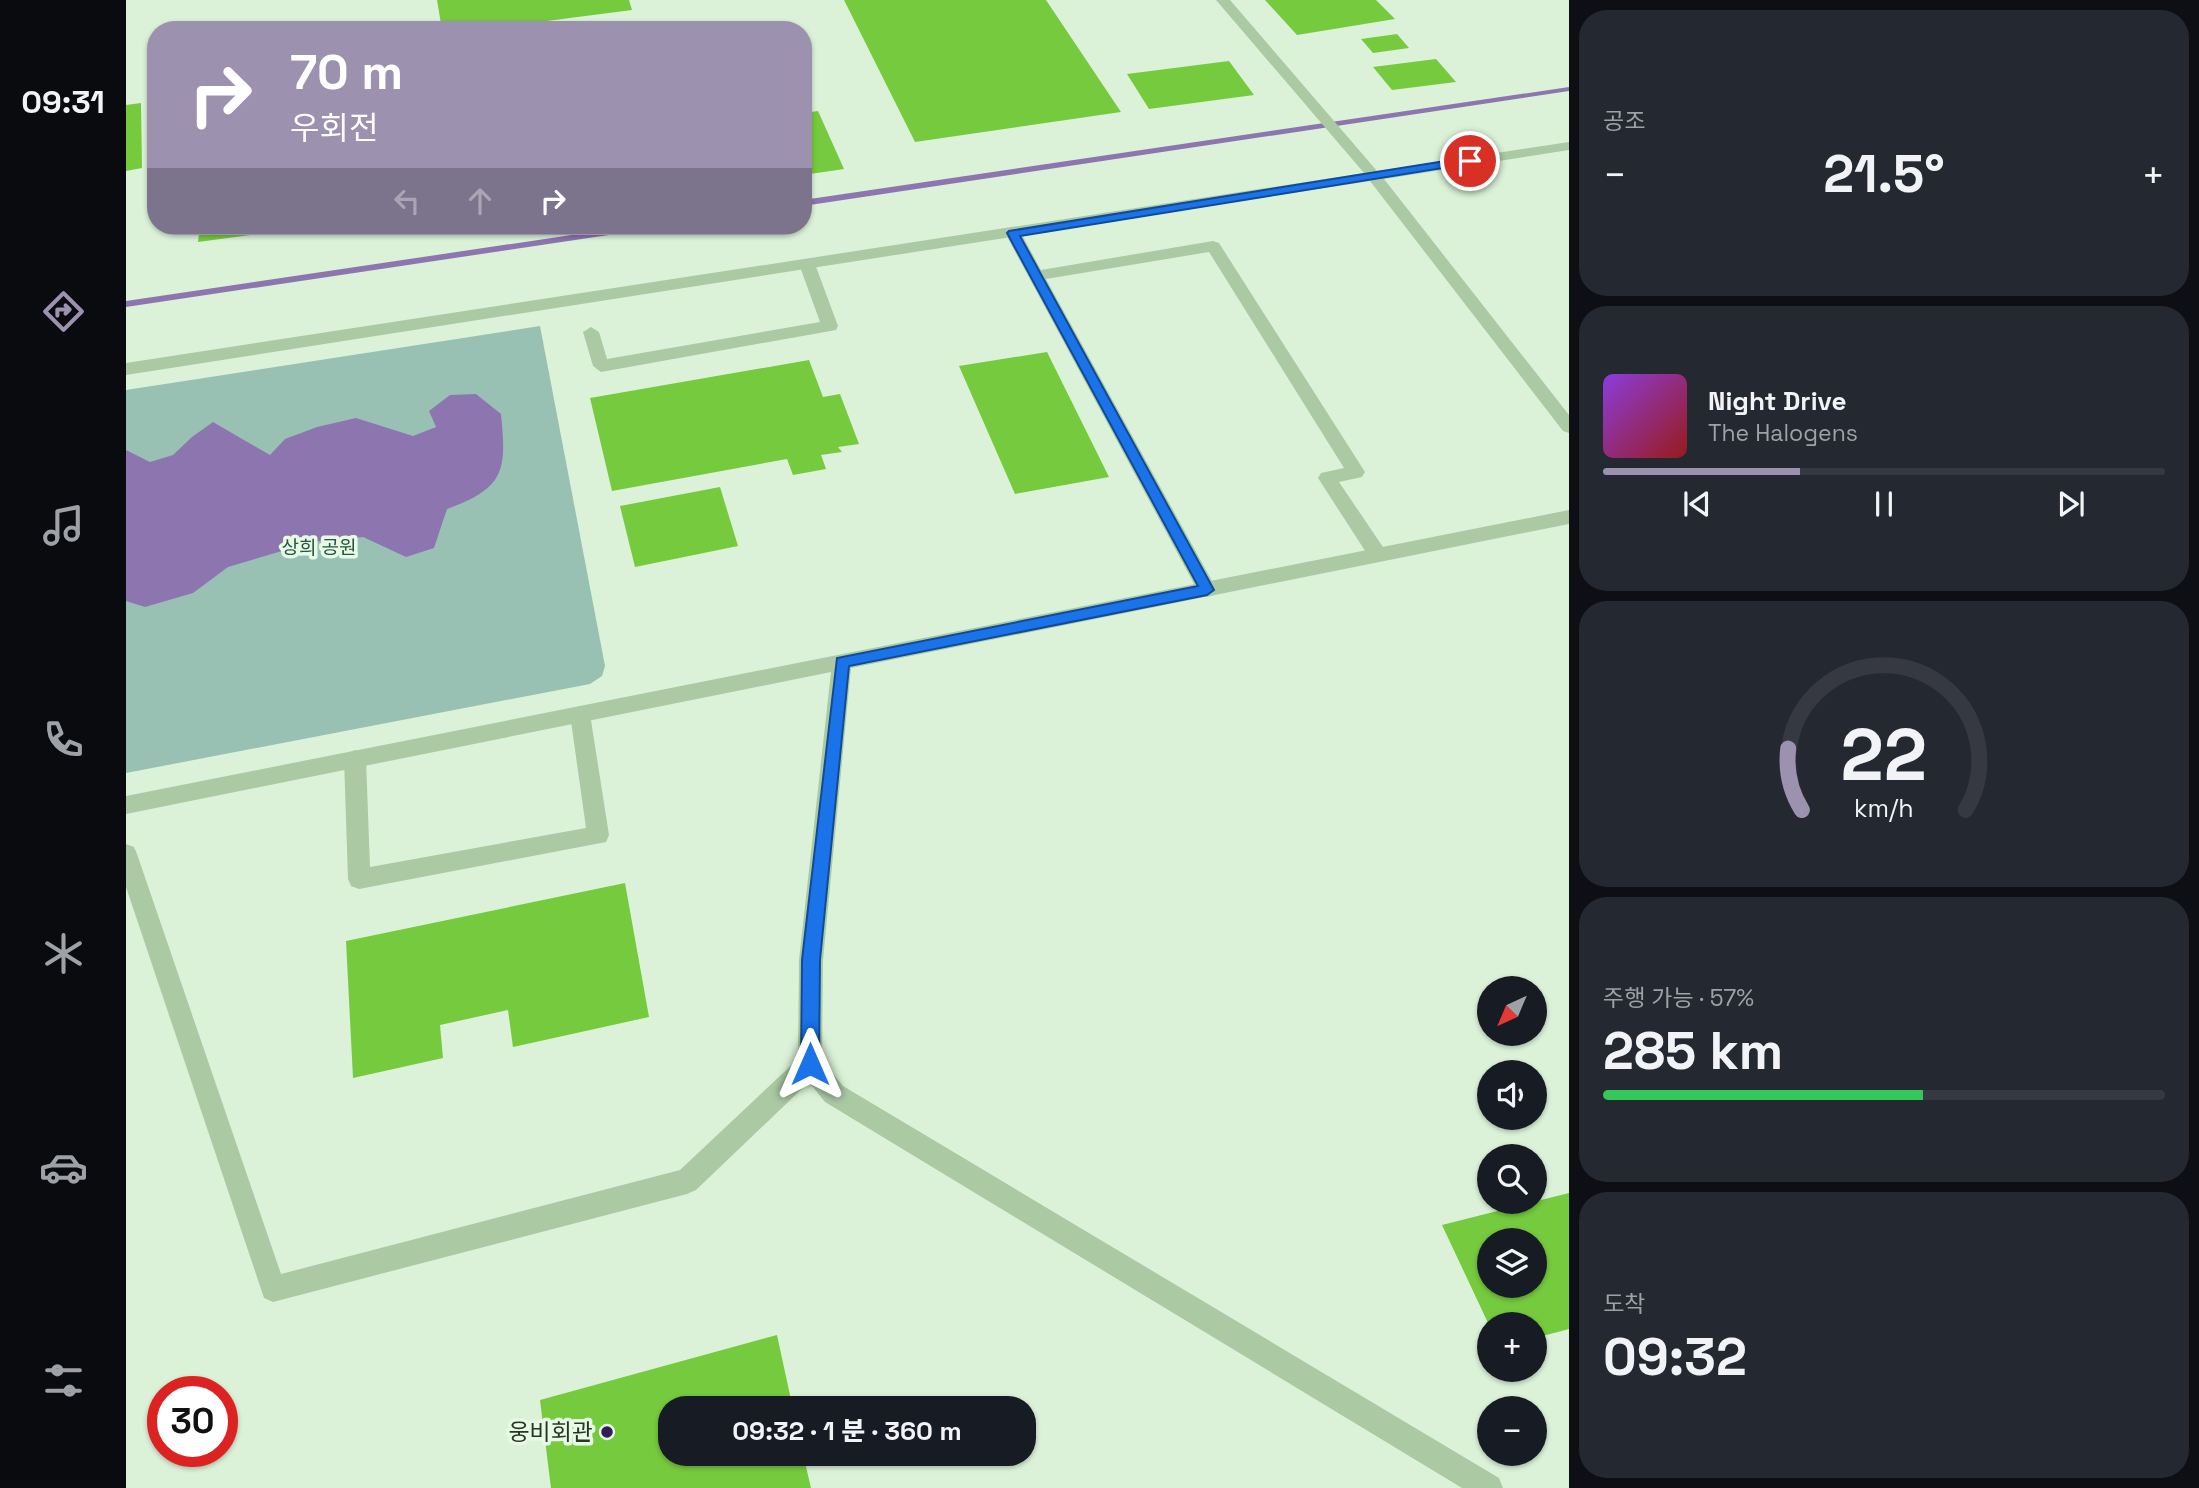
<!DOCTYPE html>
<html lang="ko">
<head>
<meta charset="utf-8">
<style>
	:root { --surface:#171b24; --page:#242831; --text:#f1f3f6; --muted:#9ea1a6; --line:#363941; --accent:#9c91af }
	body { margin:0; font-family:"Space Grotesk","Noto Sans KR",sans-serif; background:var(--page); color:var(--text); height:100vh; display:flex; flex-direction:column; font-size:26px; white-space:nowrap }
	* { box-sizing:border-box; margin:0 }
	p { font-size:23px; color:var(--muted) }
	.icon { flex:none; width:38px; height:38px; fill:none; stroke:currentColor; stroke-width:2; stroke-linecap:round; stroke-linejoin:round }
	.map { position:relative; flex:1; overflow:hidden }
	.side { display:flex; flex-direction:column; gap:10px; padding:10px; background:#0d0f14; width:630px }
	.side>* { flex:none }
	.guide { position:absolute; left:21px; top:21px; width:665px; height:214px; border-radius:28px; box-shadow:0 2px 5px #0004; background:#9c91af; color:#fff; overflow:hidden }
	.needle { width:46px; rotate:224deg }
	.tools { position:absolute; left:1351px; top:976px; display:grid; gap:14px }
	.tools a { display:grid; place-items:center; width:70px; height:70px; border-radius:50%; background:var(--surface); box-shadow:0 2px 5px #0004; font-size:35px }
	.speed { position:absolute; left:21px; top:1376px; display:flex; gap:14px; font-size:35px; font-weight:700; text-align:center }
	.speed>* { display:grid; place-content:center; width:91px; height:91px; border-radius:50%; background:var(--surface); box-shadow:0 2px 5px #0004; line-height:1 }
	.speed .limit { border:10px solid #d22; background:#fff; color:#111 }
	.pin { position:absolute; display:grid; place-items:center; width:60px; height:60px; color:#fff; margin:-30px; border:4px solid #fff; border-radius:50%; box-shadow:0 2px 7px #0007 }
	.me { position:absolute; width:77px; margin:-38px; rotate:0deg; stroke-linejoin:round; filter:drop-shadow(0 0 5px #0008) }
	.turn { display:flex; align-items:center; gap:24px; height:147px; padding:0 28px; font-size:32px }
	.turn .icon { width:91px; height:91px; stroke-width:2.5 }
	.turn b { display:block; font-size:49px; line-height:60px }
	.lanes { display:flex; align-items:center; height:66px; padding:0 28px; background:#0003; justify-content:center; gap:35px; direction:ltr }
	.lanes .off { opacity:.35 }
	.big { font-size:52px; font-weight:800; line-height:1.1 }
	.side .tile { flex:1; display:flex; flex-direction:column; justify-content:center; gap:10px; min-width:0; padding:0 24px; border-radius:28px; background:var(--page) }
	.side .dial { align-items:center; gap:0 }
	.dial svg { height:182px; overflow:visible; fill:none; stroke:var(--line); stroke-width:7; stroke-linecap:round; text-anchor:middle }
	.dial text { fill:var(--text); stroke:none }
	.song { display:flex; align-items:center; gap:21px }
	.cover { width:84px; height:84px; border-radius:10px; background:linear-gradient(135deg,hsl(270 70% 55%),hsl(0 70% 35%)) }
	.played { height:7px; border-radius:4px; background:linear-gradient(90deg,var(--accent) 35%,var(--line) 35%) }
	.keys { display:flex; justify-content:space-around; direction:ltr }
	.heat { display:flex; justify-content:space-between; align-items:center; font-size:38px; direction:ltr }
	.charge { height:10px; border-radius:5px; background:linear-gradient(90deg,#34c759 57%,var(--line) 0) }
	.trip { position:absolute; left:532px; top:1396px; width:378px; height:70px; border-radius:28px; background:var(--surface); box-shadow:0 2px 5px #0004; font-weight:800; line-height:70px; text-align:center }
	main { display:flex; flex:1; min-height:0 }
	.tab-bar { display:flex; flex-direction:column; width:126px; justify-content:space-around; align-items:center; background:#090b0e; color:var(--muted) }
	.tab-bar .icon { width:49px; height:49px }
	.tab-bar .active { color:var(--accent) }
	.tab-bar b { font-size:32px; color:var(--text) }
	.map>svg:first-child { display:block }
	.green { fill:#98c1b4 }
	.water { fill:#8d76b0 }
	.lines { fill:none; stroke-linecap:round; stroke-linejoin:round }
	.stream { fill:#8d76b0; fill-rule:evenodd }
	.building { fill:#76ca3e; fill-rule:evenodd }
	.lane { fill:#abcaa4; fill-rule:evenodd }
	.street { fill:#abcaa4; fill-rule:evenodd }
	.route { fill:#1a73e8; stroke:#114b97; stroke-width:2 }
	.poi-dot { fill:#341a58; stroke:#e7fae4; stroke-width:2.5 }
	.labels { text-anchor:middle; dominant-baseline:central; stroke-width:7; stroke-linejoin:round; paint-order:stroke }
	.park-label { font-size:19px; fill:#295448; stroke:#e7fae4 }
	.near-poi-label { font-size:23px; fill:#2b3526; stroke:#e7fae4; text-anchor:end }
</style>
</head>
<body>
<main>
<nav class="tab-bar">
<b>09:31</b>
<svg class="icon active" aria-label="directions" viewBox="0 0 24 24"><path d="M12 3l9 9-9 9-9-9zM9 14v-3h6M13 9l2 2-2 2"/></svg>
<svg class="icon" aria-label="music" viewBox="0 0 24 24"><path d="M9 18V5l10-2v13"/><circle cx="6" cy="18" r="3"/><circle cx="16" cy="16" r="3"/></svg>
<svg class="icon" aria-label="phone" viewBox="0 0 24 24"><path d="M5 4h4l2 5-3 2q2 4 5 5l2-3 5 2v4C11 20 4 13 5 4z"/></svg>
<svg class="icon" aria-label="climate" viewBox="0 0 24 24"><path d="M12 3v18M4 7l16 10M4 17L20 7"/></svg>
<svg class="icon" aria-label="car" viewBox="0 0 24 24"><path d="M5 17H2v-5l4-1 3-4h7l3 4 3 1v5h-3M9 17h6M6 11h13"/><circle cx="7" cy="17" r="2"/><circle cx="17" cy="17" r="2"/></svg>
<svg class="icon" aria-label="filters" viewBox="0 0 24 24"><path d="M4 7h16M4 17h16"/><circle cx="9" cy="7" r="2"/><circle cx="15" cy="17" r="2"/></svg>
</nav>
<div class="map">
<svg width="1443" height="1488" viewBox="0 0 1443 1488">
	<rect width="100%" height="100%" fill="#dbf2d8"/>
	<path class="green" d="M414,326L479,666L476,676L464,684L0,773V390Z"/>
	<path class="water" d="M350,394L375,414C381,472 378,488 321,509L308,548L280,557L237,537L186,542L102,567L67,593L19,607L0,601V450L24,462L47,455L66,437L87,422L144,455L159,439L191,427L230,418L287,436L310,427L303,411L324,395Z"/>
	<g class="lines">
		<g class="stream">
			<path d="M1443,87V91L677,206V200Z"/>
			<path d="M506,226H528L523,229L0,307V301Z"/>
		</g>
	</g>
	<g class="building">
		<path d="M311,0H503L506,10L350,30H316Z"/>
		<path d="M718,0H920L995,112L789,142Z"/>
		<path d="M1139,0H1250L1269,19L1171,35Z"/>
		<path d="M1271,34L1283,48L1247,53L1235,39Z"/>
		<path d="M1310,59L1330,82L1266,90L1247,67Z"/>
		<path d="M1103,61L1128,95L1023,109L1001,74Z"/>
		<path d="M15,103L16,168L0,171V105Z"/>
		<path d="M692,111L718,169L677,175V113Z"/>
		<path d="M74,226H185V227L72,242Z"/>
		<path d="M921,352L983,477L889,494L833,366Z"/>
		<path d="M683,360L697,397L714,394L733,444L712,447L716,452L695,455L700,469L667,475L661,459L486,491L464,398Z"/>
		<path d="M594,487L612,546L509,567L494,506Z"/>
		<path d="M499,883L523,1017L387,1047L382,1010L314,1025L317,1058L227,1078L220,941Z"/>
		<path d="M1443,1193V1329L1409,1338V1325H1363L1316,1225ZM1363,1241H1409V1286H1363Z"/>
		<path d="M651,1335L667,1409H544V1454H677L685,1488H425L414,1400Z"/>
	</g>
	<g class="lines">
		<g class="lane">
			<path d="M887,228L895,233L915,270L1087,241L1093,243L1239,472L1236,477L1213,482L1259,550L1261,555L1259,560H1245L1192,478L1195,473L1218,468L1083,252L920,279L1091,590L1088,595L1081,597L1074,595L879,233Z"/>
			<path d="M681,259L689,264L712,326L710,330L475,372L467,366L457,332L465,327L473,332L481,359L694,322L673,264Z"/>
			<path d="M454,706L461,708L464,714L483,835L480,842L233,889L225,886L222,879L218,759L222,753L229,750L236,753L240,759L244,867L460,828L444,714L447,708Z"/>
		</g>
		<g class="street">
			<path d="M1090,0H1104L1251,171L1443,142V150L1258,179L1443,415V433L1437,431L1244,181L0,375V363L1238,173Z"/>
			<path d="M1443,510V524L725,668L697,960L696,1060L717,1086L1373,1478L1377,1488H1336L699,1102L683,1082L570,1190L561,1194L147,1302L138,1298L0,887V844L8,847L11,854L155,1274L554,1170L672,1059L673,960L705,672L0,814V796Z"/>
		</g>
	</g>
	<path class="route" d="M1344,157L1348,158V163L894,236L1088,590L1081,595L723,666L694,960L693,1064L691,1070L684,1073L678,1070L675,1064L676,960L711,658L1072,586L881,233L883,231Z"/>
	<circle class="poi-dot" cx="481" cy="1432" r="7"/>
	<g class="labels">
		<g class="park-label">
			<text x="193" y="547">상희 공원</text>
		</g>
		<g class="near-poi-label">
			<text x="467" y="1432">웅비회관</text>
		</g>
	</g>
</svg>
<div class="tools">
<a><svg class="needle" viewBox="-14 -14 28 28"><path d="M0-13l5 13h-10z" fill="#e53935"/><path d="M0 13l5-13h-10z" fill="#9ea1a6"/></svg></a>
<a><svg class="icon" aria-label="sound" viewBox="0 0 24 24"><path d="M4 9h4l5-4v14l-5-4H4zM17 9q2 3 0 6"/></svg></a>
<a><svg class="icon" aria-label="search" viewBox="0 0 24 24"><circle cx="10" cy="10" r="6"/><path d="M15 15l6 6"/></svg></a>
<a><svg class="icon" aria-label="layers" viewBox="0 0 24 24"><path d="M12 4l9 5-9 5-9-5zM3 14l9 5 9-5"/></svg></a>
<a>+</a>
<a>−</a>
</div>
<div class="speed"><div class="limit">30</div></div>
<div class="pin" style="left:1344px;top:161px;background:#d93025"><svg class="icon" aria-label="arrive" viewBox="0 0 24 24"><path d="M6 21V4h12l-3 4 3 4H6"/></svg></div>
<svg class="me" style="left:684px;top:1064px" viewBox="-20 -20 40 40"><path d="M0-17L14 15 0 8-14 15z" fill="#1a73e8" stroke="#fff" stroke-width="4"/></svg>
<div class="trip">09:32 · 1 분 · 360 m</div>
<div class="guide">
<div class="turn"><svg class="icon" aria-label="right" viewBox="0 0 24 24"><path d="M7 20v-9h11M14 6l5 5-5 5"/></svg><div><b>70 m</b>우회전</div></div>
<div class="lanes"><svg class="icon off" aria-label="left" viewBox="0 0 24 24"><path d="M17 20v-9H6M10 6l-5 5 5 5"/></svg><svg class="icon off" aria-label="ahead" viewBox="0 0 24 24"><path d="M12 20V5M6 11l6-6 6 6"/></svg><svg class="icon" aria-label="right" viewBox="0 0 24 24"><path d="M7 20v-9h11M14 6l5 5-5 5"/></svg></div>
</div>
</div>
<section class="side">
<div class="tile"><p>공조</p>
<div class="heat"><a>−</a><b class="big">21.5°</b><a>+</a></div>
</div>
<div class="tile">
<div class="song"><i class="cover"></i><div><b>Night Drive</b><p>The Halogens</p></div></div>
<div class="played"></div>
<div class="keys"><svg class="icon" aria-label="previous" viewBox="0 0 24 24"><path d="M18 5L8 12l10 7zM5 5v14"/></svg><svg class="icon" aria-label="pause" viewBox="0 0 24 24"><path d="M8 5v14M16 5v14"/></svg><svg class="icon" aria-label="next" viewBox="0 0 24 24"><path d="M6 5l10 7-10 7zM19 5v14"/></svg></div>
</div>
<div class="tile dial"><svg viewBox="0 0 100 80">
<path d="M14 69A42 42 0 1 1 86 69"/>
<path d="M14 69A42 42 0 0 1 8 42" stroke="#9c91af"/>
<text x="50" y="56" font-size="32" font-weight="700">22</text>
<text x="50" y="72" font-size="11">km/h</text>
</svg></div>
<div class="tile"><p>주행 가능 · 57%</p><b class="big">285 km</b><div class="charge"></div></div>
<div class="tile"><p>도착</p><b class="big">09:32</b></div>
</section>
</main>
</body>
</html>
